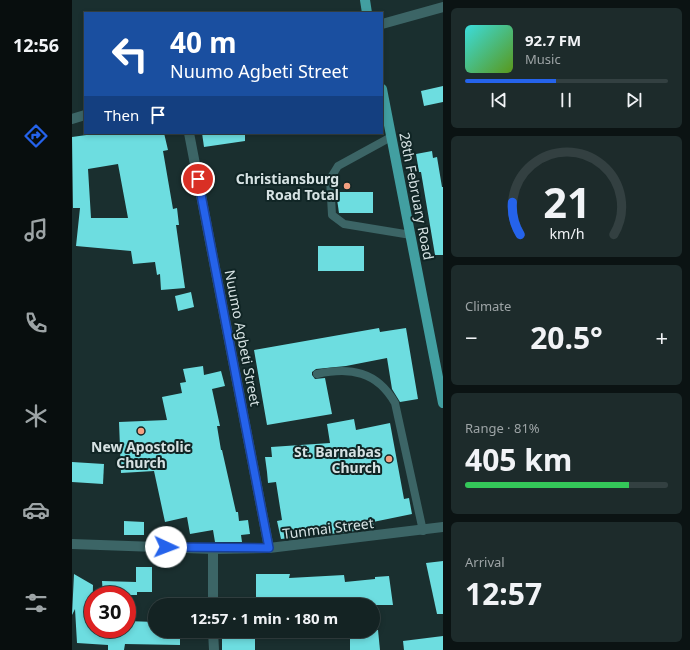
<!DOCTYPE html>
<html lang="en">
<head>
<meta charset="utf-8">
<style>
	:root { --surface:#142323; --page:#1d2b2b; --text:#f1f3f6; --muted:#9da4a6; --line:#334041; --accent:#2563eb }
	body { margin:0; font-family:"Noto Sans",sans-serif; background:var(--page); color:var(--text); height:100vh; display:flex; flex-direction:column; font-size:15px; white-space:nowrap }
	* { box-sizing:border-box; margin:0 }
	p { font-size:13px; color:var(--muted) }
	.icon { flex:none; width:22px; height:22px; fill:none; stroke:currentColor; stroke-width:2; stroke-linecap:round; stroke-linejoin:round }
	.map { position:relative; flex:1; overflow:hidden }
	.panel { display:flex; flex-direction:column; gap:8px; padding:8px; background:#0b1313; width:247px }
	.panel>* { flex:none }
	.hud { position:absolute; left:12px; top:12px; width:299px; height:122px; border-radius:0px; box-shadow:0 2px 6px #0003,0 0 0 1px var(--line); background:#1a4fa0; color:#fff; overflow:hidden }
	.speed { position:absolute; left:12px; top:586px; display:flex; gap:8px; font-size:20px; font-weight:700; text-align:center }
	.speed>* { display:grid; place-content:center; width:52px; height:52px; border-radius:50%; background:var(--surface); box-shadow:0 2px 6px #0003,0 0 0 1px var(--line); line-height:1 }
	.speed .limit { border:6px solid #d22; background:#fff; color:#111 }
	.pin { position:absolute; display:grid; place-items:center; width:34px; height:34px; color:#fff; margin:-17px; border:2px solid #fff; border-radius:50%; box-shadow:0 1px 4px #0007 }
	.me { position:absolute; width:44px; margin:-22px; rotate:92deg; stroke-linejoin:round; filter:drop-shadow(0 0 3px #0008) }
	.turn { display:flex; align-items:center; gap:14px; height:84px; padding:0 20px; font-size:18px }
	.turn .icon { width:52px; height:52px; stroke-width:2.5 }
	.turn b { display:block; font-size:28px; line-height:34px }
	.then { display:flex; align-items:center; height:38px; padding:0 20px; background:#0003; gap:8px; font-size:15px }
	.big { font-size:30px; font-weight:700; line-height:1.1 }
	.panel .widget { flex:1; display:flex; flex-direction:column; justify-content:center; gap:6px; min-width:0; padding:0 14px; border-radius:6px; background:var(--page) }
	.panel .dial { align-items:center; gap:0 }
	.dial svg { height:104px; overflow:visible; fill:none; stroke:var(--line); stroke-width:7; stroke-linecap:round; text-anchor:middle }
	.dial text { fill:var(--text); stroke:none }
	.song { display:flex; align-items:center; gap:12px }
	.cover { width:48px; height:48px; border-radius:6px; background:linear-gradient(135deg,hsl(180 70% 55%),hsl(90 70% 35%)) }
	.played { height:4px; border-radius:2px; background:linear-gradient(90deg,var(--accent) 45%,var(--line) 45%) }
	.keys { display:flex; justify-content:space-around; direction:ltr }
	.heat { display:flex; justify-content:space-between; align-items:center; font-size:22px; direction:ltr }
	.charge { height:6px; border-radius:3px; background:linear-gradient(90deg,#34c759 81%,var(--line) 0) }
	.trip { position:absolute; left:76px; top:598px; width:232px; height:40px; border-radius:20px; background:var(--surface); box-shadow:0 2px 6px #0003,0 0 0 1px var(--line); font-weight:700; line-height:40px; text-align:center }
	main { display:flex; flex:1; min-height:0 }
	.tabs { display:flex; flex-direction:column; width:72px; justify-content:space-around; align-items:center; background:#080e0e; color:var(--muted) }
	.tabs .icon { width:28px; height:28px }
	.tabs .selected { color:var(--accent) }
	.tabs b { font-size:18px; color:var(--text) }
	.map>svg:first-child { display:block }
	.building { fill:#6ddde0; fill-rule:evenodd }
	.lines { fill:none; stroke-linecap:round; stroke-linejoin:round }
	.service { stroke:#3c6566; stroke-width:8 }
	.minor { stroke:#3c6566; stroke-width:10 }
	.primary { stroke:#429fa1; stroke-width:10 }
	.route-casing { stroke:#184099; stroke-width:10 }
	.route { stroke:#2563eb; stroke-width:7 }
	.poi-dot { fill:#f3a081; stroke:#102525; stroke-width:1.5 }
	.labels { text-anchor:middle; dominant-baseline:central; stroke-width:4; stroke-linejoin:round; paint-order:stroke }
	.poi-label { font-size:14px; font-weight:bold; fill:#d6e2e3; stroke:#102525; text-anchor:end }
	.street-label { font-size:14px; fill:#d6e2e3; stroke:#102525 }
</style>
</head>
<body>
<main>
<nav class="tabs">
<b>12:56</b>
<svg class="icon selected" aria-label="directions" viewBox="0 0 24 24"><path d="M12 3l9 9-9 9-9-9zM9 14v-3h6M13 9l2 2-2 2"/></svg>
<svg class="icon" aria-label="music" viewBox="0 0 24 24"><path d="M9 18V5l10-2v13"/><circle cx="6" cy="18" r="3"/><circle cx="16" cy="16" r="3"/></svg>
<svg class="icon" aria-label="phone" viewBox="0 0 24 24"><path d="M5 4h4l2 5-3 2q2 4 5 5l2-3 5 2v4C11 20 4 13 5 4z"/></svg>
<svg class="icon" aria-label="climate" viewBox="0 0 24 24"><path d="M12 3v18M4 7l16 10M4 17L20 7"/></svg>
<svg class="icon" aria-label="car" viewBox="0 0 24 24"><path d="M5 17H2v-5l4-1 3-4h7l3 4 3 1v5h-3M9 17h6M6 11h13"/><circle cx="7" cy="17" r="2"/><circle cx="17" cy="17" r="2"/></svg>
<svg class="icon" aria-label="filters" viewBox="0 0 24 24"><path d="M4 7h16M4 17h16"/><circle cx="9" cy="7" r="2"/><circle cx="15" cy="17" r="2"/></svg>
</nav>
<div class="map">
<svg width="371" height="650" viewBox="0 0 371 650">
	<rect width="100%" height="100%" fill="#1a2f2f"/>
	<g class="building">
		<path d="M371,86V102L352,106L349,91Z"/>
		<path d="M29,133H92L96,150L91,151L101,209L105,208L107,225H104L113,288L89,290L88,274L85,275L83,262L61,264L59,251L4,246L8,208H1L0,137ZM46,164L56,218H19L16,169Z"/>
		<path d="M130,133H173V141L132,147Z"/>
		<path d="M360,151L361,158L365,157L370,187H371V255H363L349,172H347L344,154Z"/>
		<path d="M264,192H301V213H267Z"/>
		<rect x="246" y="246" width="46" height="25"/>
		<path d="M119,292L122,307L106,311L103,296Z"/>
		<path d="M307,328L308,332L334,328L346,399L328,402L320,389L315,358L274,366L244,369L240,372V375L243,379L253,378L260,414L195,425L182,350Z"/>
		<path d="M131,366L132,375L149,371L153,386L140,389L148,426H145L149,450H150L164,512H166L167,521L176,520L178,534L169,535L170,542H143L141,530L118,534L115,517L93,522L82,471L49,473L47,422L95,420L90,397L110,393L108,383L114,382L111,369Z"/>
		<path d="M282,419L284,430L318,423L332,499L337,498L340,514L301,522L302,527L277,532L209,539L205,521L210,520L204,482L196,483L195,472L193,457H200L199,447L258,443L255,424Z"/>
		<path d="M0,462L32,464L31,484L0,482Z"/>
		<path d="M52,521L72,522V535H52Z"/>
		<path d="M371,561V614H365L354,563Z"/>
		<path d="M64,567H80V592H65V595H31L30,581L64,582Z"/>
		<path d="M2,574L21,585L20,629H55V621L83,622V631H108V645L53,644L52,650H36V645L5,643L3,609L0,615Z"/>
		<path d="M184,574H218L217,578L272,575L273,582L303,579V577L317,576L321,605H184Z"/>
		<path d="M301,630H306L308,650H278V631Z"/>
		<rect x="150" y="631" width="33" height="19"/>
		<path d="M371,636V650H332L331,641Z"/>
	</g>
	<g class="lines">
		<g class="service">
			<path d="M319,137L266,166L258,179L260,215L272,224L339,235"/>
			<path d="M245,374C278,367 305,371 323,403L351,531"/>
		</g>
		<g class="minor">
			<path d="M310,24L371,7"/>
			<path d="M0,119L13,115"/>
			<path d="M117,133L197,548"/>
			<path d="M0,544L141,549L197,548L371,527"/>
			<path d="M141,549V605"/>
			<path d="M141,631L142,650"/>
		</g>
		<g class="primary">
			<path d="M293,0L295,13"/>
			<path d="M310,89L371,403"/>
		</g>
	</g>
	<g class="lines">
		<defs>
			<path id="route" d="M94,547L197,548L126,179"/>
		</defs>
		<use href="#route" class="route-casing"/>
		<use href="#route" class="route"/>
	</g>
	<g class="poi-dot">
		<circle cx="275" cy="186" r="4"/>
		<circle cx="69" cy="431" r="4"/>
		<circle cx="317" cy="459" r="4"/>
	</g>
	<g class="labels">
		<g class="poi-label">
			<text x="267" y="178">Christiansburg<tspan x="267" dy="16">Road Total</tspan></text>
			<text x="69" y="446" text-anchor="middle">New Apostolic<tspan x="69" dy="16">Church</tspan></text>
			<text x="309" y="451">St. Barnabas<tspan x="309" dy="16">Church</tspan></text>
		</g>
		<g class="street-label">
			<text transform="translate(345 196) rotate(79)">28th February Road</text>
			<text transform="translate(171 338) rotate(79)">Nuumo Agbeti Street</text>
			<text transform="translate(256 528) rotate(-7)">Tunmai Street</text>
		</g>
	</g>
</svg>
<div class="speed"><div class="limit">30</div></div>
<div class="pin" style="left:126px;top:179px;background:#d93025"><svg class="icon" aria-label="arrive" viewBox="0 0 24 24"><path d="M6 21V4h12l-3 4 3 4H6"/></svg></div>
<svg class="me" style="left:94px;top:547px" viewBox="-20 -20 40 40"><circle r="19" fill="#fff"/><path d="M0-13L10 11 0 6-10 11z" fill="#2563eb"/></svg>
<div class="trip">12:57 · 1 min · 180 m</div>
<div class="hud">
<div class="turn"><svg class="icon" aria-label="left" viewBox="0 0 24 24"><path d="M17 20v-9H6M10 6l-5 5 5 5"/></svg><div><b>40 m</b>Nuumo Agbeti Street</div></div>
<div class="then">Then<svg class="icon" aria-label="arrive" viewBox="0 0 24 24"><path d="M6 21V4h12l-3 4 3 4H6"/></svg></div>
</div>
</div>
<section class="panel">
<div class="widget">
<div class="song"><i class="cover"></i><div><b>92.7 FM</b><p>Music</p></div></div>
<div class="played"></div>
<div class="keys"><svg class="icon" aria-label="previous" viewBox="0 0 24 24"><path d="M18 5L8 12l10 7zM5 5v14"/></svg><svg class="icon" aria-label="pause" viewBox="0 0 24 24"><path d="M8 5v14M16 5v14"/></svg><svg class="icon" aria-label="next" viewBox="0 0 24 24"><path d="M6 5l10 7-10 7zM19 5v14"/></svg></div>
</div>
<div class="widget dial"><svg viewBox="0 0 100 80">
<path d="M14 69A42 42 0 1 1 86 69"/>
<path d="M14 69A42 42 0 0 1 8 44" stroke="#2563eb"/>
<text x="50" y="56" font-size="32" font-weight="700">21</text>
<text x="50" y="72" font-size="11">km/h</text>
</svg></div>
<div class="widget"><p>Climate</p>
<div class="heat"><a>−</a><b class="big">20.5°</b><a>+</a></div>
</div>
<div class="widget"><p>Range · 81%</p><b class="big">405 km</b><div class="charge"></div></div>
<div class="widget"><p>Arrival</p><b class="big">12:57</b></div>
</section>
</main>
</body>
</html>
